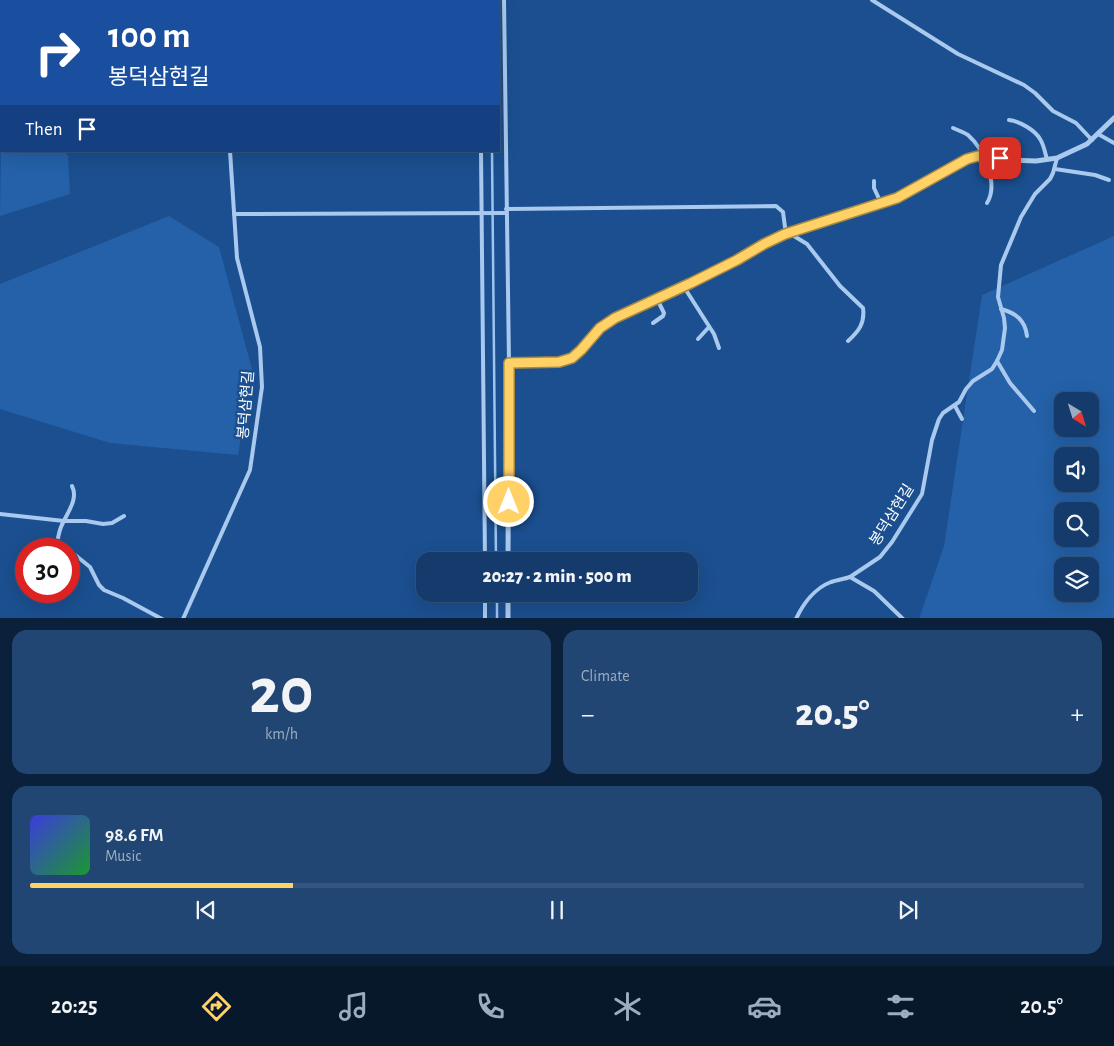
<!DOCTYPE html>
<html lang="en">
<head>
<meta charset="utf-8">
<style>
	:root { --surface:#143b6b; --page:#214673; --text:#f1f3f6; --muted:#9dadc1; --line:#33557e; --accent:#ffd166 }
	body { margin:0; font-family:"Alegreya Sans","Noto Sans KR",sans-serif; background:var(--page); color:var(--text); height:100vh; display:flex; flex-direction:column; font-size:19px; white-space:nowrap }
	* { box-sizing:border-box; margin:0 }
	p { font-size:16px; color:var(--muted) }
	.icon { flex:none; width:28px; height:28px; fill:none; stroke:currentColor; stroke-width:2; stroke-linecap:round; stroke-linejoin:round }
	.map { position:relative; height:618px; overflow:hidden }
	.details { display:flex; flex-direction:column; gap:12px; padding:12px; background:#0b203b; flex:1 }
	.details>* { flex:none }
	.hud { position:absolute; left:0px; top:0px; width:500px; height:152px; box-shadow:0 5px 20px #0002,0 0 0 1px var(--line); background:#1a4fa0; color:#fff; overflow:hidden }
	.needle { width:32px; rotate:142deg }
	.fabs { position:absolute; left:1054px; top:392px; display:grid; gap:10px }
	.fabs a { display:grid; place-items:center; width:45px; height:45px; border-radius:10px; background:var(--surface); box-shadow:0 5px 20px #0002,0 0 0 1px var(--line); font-size:25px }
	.speed { position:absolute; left:15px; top:538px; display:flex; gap:10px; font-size:25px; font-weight:700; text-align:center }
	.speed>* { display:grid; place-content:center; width:65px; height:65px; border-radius:50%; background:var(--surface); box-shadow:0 5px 20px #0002,0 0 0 1px var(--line); line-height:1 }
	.speed .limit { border:8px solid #d22; background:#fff; color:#111 }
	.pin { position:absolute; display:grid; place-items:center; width:42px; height:42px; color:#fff; margin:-21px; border-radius:10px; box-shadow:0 2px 8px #0006 }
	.me { position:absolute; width:55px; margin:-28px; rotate:0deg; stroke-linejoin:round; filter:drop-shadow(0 0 4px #0008) }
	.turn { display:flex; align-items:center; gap:18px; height:105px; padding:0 25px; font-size:22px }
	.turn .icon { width:65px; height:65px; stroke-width:2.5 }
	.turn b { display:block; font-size:35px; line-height:42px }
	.then { display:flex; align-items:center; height:48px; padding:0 25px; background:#0003; gap:10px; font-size:19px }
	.big { font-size:38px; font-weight:800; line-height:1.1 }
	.details .tile { flex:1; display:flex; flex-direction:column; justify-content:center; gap:8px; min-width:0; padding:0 18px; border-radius:15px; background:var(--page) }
	.details .dial { align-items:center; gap:0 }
	.dial b { font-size:65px; line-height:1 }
	.song { display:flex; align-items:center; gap:15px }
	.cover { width:60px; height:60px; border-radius:8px; background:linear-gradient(135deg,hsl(240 70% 55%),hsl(130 70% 35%)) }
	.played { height:5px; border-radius:2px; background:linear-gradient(90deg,var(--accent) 25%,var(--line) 25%) }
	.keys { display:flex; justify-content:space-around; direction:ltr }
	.heat { display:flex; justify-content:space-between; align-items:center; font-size:28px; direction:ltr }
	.details .tiles { flex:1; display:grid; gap:12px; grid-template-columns:1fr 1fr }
	.tile:last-child { grid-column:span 2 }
	.trip { position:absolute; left:416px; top:552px; width:282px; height:50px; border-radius:15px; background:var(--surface); box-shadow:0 5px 20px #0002,0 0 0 1px var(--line); font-weight:800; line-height:50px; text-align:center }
	.tabs { display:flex; height:80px; justify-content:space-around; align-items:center; background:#08182b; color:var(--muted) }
	.tabs .icon { width:35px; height:35px }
	.tabs .current { color:var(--accent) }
	.tabs b { font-size:22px; color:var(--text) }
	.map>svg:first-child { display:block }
	.green { fill:#2461a8; fill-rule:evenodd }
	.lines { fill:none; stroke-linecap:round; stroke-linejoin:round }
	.stream { stroke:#9cc4f0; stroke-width:2.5 }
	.lane { stroke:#a9c9ee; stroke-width:4 }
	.street { stroke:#a9c9ee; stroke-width:5 }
	.route-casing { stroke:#a68842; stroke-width:12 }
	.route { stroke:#ffd166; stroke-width:9 }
	.labels { text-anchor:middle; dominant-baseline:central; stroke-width:5; stroke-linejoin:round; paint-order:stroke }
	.street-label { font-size:15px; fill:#fff; stroke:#1b4f8f }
</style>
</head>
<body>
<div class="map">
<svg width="1114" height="619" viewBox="0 0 1114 619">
	<rect width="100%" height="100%" fill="#1b4f8f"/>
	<g class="green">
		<path d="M1,151H64L68,156L70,194L0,216Z"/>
		<path d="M169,216L219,247L252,369L238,455L110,443L0,409V284Z"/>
		<path d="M1114,236V618L919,619L944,546L982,295ZM1062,401H1090V429H1062ZM1062,456H1090V484H1062ZM1062,511H1090V539H1062ZM1062,566H1090V594H1062Z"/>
	</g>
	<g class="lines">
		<g class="stream">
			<path d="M491,0V1"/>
			<path d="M492,151L496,561"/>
			<path d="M497,594V619"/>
		</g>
		<g class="lane">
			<path d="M220,0V1"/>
			<path d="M479,0V1"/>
			<path d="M504,0L509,363"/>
			<path d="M872,0L958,54L1024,85L1035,93L1053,111L1076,123L1092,140"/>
			<path d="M97,1L99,0"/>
			<path d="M1009,120C1019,121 1035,130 1040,139C1044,145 1045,153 1047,159"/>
			<path d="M953,128C958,130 963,132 968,135C984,149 999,184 987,203"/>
			<path d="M1098,134L1114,143"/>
			<path d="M481,151L485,561"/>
			<path d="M1055,169L1095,175L1109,180"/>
			<path d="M874,181V188L881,203"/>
			<path d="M506,209L776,206L783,212L785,227L789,233L807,244L840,286L863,308C865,323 859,331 848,341"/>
			<path d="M234,214L506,213"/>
			<path d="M684,287L714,334L719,348"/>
			<path d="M1001,309C1016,313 1025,320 1027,336"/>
			<path d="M653,323L663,316L664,313L657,299"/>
			<path d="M698,339L709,327"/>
			<path d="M997,361L1010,383L1034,411"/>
			<path d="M955,406L962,419"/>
			<path d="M0,514L64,521H86L103,524L112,523L124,516"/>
			<path d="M67,549L57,543C58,538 59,532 61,527C66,514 79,500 72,486"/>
			<path d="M69,550L90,567L99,585L104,590L123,598L162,619"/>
			<path d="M183,619L250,470L262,387L260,347L237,258L230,151"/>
			<path d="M485,619V594"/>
			<path d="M796,619C803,604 815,588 831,582C837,580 844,579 850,577"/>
			<path d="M903,619L874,591L850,577L880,557L892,542L922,494L932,440L939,419L943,413L959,402L966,389L973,381L992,369L997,361L1002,350L1005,328L1004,318L998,297L1001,265L1021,217L1035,194L1050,179L1053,173L1057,158"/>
		</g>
		<g class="street">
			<path d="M508,561L509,363L559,362L572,358L581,350L600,328L615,318L691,283L737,260L764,244L785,234L897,198L967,159L988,156L1011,160L1036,161L1057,158L1087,144L1114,118"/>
			<path d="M508,619V594"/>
		</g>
	</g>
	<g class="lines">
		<defs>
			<path id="route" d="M509,502V363L559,362L572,358L581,350L600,328L615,318L691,283L737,260L764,244L785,234L897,198L967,159L978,156L1000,158"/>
		</defs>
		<use href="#route" class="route-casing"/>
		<use href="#route" class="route"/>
	</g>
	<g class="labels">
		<g class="street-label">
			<text transform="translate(246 405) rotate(-85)">봉덕삼현길</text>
			<text transform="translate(892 515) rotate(-58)">봉덕삼현길</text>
		</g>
	</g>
</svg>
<div class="fabs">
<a><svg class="needle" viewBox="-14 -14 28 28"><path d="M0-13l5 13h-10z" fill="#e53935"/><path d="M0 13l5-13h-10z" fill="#9dadc1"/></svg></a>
<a><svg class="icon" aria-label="sound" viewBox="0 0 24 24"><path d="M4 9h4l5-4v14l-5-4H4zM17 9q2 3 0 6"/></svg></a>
<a><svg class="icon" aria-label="search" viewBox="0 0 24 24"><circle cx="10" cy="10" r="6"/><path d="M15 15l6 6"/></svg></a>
<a><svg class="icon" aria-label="layers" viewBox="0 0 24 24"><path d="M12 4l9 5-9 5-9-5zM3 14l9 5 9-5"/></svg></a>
</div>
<div class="speed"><div class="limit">30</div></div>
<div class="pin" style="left:1000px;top:158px;background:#d93025"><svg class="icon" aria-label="arrive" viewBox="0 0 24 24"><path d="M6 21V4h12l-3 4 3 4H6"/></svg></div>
<svg class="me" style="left:509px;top:502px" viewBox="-20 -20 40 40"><circle r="17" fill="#ffd166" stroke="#fff" stroke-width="3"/><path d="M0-11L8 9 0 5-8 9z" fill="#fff"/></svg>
<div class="trip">20:27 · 2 min · 500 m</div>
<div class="hud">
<div class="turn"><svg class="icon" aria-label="right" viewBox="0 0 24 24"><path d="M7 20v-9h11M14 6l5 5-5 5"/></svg><div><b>100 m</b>봉덕삼현길</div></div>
<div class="then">Then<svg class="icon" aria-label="arrive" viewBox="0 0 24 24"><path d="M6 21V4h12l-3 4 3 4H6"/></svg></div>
</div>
</div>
<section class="details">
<div class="tiles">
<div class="tile dial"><b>20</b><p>km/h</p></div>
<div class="tile"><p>Climate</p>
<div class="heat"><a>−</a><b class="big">20.5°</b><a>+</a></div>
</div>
<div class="tile">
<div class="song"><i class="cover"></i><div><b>98.6 FM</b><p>Music</p></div></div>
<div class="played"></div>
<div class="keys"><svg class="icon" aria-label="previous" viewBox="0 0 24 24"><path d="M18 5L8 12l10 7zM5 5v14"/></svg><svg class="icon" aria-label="pause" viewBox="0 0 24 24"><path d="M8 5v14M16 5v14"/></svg><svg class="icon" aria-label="next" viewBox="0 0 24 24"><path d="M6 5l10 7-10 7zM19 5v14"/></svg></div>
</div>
</div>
</section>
<nav class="tabs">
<b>20:25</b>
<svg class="icon current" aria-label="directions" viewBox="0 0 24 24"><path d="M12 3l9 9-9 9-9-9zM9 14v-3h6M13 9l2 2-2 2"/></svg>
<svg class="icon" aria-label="music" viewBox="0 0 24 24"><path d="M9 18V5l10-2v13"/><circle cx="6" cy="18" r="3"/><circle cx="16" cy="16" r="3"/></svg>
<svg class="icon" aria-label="phone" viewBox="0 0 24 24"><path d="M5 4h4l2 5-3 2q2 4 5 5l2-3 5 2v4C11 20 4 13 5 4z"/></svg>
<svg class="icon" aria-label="climate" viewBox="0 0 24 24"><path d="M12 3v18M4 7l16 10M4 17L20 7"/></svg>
<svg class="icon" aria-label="car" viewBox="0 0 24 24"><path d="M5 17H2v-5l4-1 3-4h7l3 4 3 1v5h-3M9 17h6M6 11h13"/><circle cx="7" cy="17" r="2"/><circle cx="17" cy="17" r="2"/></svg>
<svg class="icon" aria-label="filters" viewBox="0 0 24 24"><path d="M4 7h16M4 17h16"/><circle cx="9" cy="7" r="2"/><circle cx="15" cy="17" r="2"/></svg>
<b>20.5°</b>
</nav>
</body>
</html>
